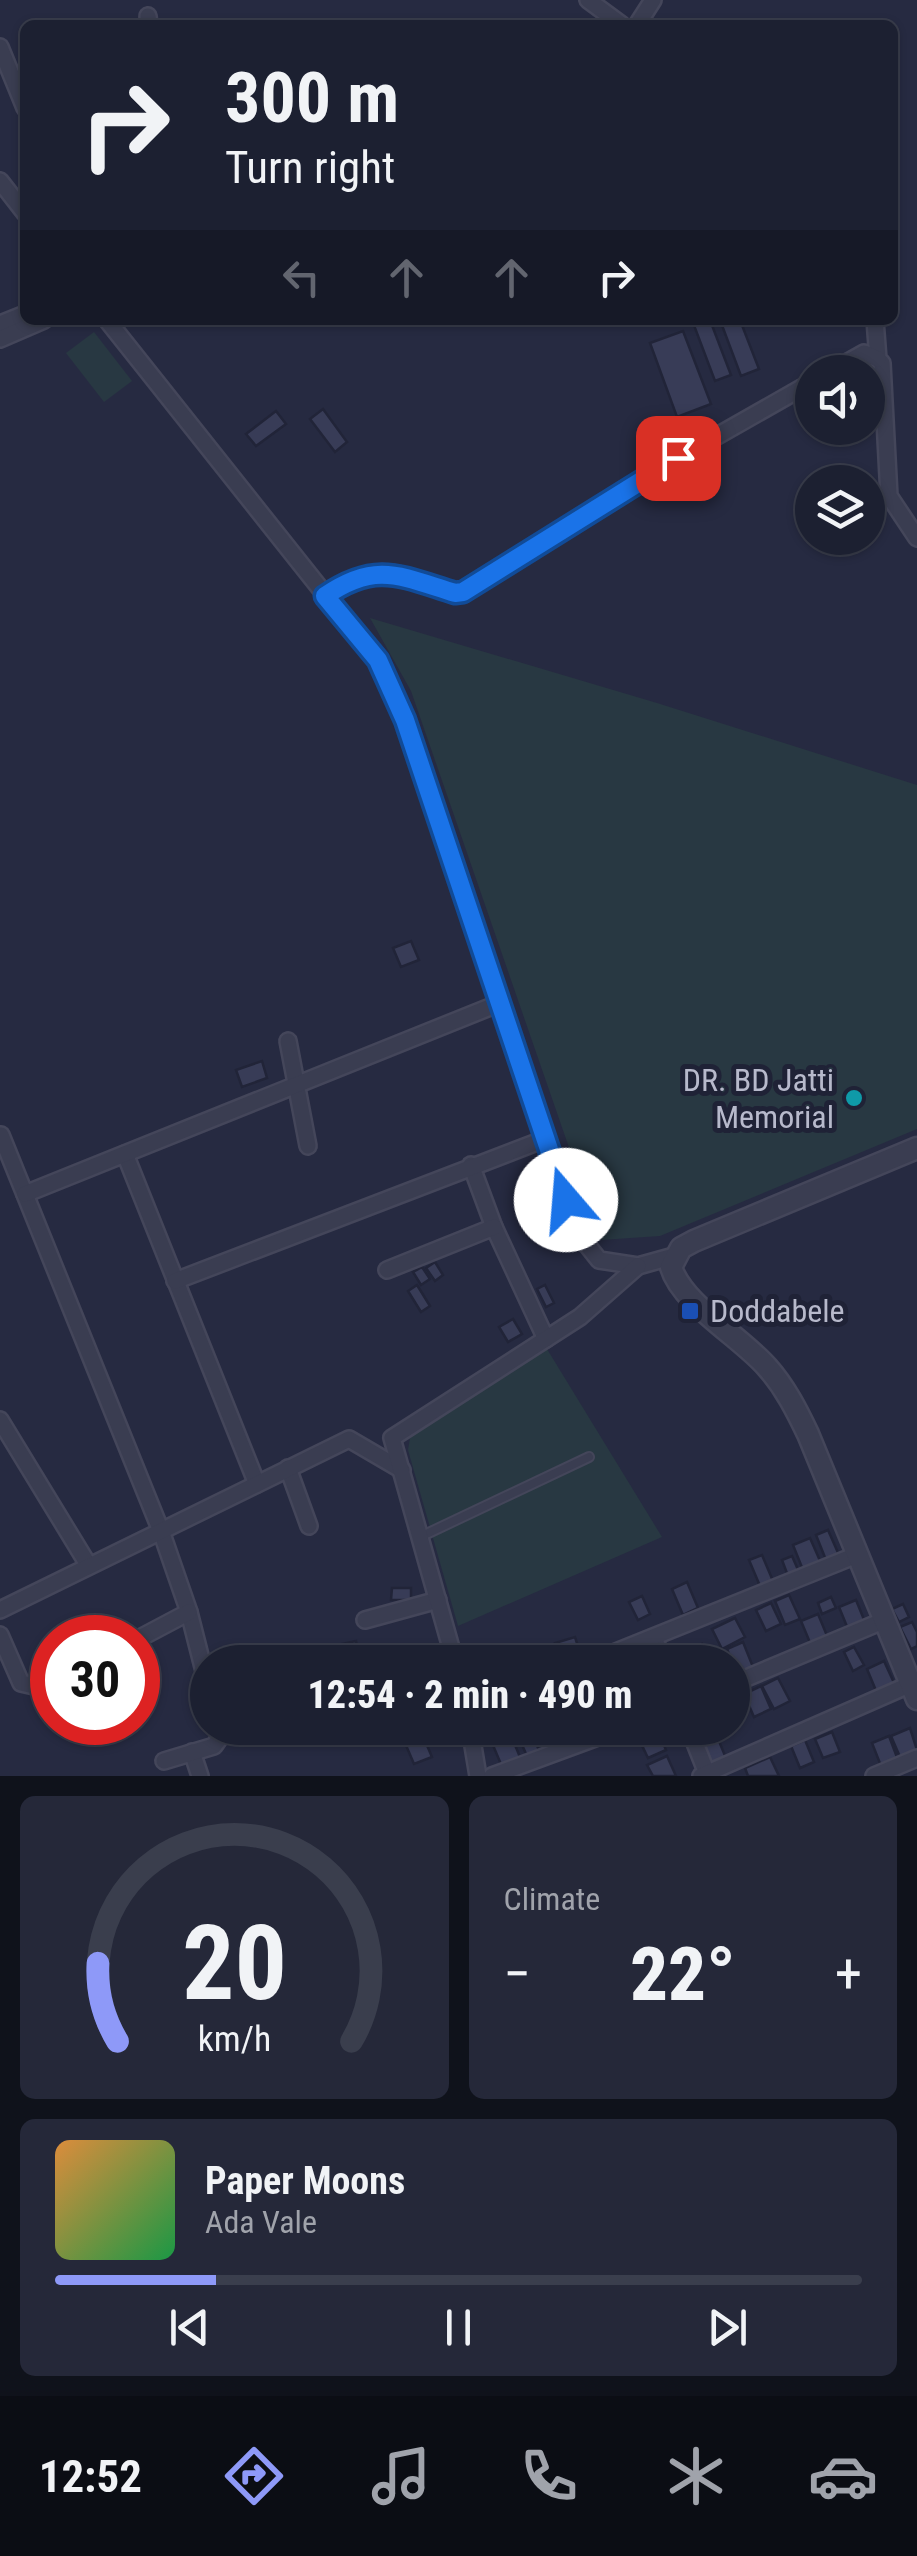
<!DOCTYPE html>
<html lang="en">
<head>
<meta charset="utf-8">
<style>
	:root { --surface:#1c2031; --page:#252839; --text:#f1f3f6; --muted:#a0a3ab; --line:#3a3e4d; --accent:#8e99f8 }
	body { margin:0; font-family:"Roboto Condensed",sans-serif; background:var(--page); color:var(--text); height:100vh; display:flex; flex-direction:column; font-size:38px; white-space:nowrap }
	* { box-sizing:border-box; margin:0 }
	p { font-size:32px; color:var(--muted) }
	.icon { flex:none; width:55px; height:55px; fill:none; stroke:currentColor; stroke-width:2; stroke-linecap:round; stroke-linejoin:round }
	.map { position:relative; height:1776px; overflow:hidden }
	.side { display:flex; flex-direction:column; gap:20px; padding:20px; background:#0f121b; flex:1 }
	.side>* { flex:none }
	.hud { position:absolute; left:20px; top:20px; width:878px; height:305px; border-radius:15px; box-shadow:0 2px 8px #0004,0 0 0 2px var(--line); background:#1c2031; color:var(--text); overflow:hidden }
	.tools { position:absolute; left:795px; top:355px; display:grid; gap:20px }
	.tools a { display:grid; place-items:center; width:90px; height:90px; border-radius:50%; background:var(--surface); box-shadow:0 2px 8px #0004,0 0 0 2px var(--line); font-size:50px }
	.speed { position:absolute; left:30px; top:1615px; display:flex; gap:20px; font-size:50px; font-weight:700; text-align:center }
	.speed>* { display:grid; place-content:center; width:130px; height:130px; border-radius:50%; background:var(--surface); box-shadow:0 2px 8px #0004,0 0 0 2px var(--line); line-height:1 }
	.speed .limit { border:15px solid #d22; background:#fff; color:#111 }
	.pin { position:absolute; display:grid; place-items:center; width:85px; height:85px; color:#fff; margin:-42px; border-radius:20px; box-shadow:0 5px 15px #0006 }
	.me { position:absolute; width:110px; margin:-55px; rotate:342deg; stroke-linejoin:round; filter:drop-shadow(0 0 8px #0008) }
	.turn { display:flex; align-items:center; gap:35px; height:210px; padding:0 40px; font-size:45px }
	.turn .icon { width:130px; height:130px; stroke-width:2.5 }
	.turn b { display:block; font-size:70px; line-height:85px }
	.lanes { display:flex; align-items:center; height:95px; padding:0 40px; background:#0003; justify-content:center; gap:50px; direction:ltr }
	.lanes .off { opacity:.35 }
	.big { font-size:75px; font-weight:800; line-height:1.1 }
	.side .card { flex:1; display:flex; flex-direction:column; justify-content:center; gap:15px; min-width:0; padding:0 35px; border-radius:15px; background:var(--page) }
	.side .dial { align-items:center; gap:0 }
	.dial svg { height:260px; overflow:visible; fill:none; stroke:var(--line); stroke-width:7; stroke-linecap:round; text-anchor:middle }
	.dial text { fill:var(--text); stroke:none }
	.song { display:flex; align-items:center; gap:30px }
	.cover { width:120px; height:120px; border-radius:15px; background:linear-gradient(135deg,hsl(30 70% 55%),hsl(140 70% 35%)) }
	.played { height:10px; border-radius:5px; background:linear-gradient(90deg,var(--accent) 20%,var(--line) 20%) }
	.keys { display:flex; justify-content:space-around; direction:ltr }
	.heat { display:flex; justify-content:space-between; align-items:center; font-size:55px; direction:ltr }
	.side .tiles { flex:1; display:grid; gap:20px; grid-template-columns:1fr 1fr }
	.card:last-child { grid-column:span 2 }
	.trip { position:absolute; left:190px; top:1645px; width:560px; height:100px; border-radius:50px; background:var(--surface); box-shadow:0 2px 8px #0004,0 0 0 2px var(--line); font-weight:800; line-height:100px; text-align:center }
	.dock { display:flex; height:160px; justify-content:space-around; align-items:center; background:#0b0d14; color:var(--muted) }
	.dock .icon { width:70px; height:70px }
	.dock .current { color:var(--accent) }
	.dock b { font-size:45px; color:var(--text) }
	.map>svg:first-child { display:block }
	.green { fill:#283842 }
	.building { fill:#383c57; stroke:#212438; stroke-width:2.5 }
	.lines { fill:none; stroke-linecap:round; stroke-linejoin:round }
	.service-casing { stroke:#44465a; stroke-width:12 }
	.minor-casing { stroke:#44465a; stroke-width:20 }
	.tertiary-casing { stroke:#44465a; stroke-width:25 }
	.service { stroke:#3a3d51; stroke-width:8 }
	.minor { stroke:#3a3d51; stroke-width:15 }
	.tertiary { stroke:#3a3d51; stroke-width:20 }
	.route-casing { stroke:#114b97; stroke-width:25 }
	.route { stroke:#1a73e8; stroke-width:18 }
	.culture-dot { fill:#0f9aa8; stroke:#1f2236; stroke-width:4 }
	.transit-dot { fill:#1a4fb4; stroke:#1f2236; stroke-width:4 }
	.labels { text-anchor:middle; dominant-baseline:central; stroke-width:10; stroke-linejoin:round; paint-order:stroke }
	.poi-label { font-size:32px; fill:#b7b9cb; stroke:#1f2236; text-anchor:end }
</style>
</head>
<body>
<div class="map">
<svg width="917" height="1776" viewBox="0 0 917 1776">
	<rect width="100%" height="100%" fill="#262a41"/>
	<g class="green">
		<path d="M94,332L132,381L104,402L66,353Z"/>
		<path d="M370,618L657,703L917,785V1129L660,1236L601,1240L411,691Z"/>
		<path d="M547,1349L662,1537L458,1626L408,1450L411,1432Z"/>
	</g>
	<g class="building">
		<path d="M692,320H710L731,375L715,381Z"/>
		<path d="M720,320H740L759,369L741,376Z"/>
		<path d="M683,331L711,404L677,417L650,343Z"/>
		<path d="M323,409L347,442L335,452L310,419Z"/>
		<path d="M276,411L286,424L256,446L246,434Z"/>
		<path d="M411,941L419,960L401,967L393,948Z"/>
		<path d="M262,1061L267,1078L242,1087L236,1070Z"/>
		<path d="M435,1262L443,1275L435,1281L426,1268Z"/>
		<path d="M422,1267L430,1279L421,1285L413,1272Z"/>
		<path d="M417,1285L430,1306L421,1312L408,1291Z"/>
		<path d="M545,1285L554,1303L546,1307L537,1289Z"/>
		<path d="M513,1319L522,1334L508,1342L499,1327Z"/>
		<path d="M828,1530L839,1555L826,1560L816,1535Z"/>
		<path d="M810,1538L821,1563L803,1570L793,1545Z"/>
		<path d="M762,1555L773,1581L760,1586L749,1560Z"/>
		<path d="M792,1556L799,1572L788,1576L782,1560Z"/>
		<path d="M687,1582L698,1608L683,1615L672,1589Z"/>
		<path d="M392,1588H411V1600H391Z"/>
		<path d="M789,1595L800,1619L785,1625L775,1601Z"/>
		<path d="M642,1596L650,1614L638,1620L629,1602Z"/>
		<path d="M831,1597L836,1608L822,1614L818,1603Z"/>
		<path d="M856,1600L865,1622L848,1629L839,1607Z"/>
		<path d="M771,1603L781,1624L766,1631L756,1610Z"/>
		<path d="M903,1604L909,1617L899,1622L892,1609Z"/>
		<path d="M818,1614L828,1638L811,1645L801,1621Z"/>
		<path d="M735,1618L745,1637L722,1649L712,1629Z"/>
		<path d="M912,1622L917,1632V1646L911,1649L900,1627Z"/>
		<path d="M575,1637L583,1662H561L555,1643Z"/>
		<path d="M356,1641L360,1662H336L333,1646Z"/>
		<path d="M743,1642L753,1667L737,1674L727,1649Z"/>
		<path d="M702,1644L707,1655L692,1661L687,1651Z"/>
		<path d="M553,1645L559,1662H544L540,1649Z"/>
		<path d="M377,1647L383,1662H365L362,1654Z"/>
		<path d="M854,1647L864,1665L853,1671L844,1652Z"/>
		<path d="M248,1650L250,1662H228L226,1654Z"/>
		<path d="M884,1661L895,1685L877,1693L867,1669Z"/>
		<path d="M778,1678L790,1701L774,1709L762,1686Z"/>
		<path d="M761,1686L771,1709L754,1717L744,1694Z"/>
		<path d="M496,1728H508L522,1762L503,1769L487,1731Z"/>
		<path d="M534,1728H550L558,1745L544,1752Z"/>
		<path d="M657,1728L666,1750L648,1758L638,1737Z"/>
		<path d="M910,1728L917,1750L900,1757L891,1736Z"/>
		<path d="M529,1729L540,1752L528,1758L517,1734Z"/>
		<path d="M832,1732L840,1752L823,1758L815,1739Z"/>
		<path d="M716,1734L726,1758L709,1765L699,1741Z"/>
		<path d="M423,1736L432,1757L414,1764L405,1743Z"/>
		<path d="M889,1736L898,1760L881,1766L872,1743Z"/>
		<path d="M805,1740L814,1762L800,1768L791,1746Z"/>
		<path d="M667,1756L676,1776H653L647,1765Z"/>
		<path d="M770,1757L779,1776H748L745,1768Z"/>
	</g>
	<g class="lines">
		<defs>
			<path id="service" d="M420,1537L589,1457"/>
			<g id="minor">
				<path d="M588,0L622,25"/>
				<path d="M148,16L149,25"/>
				<path d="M637,25L653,0"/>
				<path d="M0,47L25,108"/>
				<path d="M0,181L25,213"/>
				<path d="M107,320L377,660L405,721L576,1231L599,1260L638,1266L674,1256"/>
				<path d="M875,320L878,359L882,363L889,496L917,538"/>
				<path d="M0,324L25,314"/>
				<path d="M0,339L44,320"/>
				<path d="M830,372L864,353L878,359"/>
				<path d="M325,596C347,581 372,567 401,575C424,581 446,598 470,589L645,477L812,382"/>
				<path d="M288,1041L308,1146"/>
				<path d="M1,1135L161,1531L189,1612L208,1687"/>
				<path d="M125,1154L257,1484"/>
				<path d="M471,1165L494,1227L546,1339"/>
				<path d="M25,1194L500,1003"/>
				<path d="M387,1270L494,1227"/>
				<path d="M175,1281L545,1139"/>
				<path d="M0,1420L89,1566"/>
				<path d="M288,1468L309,1526"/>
				<path d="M0,1610L349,1439L402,1470"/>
				<path d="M365,1620L438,1600"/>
				<path d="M0,1635L21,1683L34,1686L52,1678"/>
				<path d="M654,1638L664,1662"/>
				<path d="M138,1639L189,1612"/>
				<path d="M455,1662L392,1438L580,1317L638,1266"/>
				<path d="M591,1662L859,1554"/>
				<path d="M732,1684L885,1620"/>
				<path d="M470,1728L478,1776"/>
				<path d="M689,1728L708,1776"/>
				<path d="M192,1752L200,1776"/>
				<path d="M164,1761L214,1746L219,1739L217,1728"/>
				<path d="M492,1776L622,1728"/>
				<path d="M701,1776L911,1684"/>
				<path d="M874,1776L917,1758"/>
			</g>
			<path id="tertiary" d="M917,1148L694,1241L681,1248L671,1267C682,1304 741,1337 767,1367C785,1387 797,1411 808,1434L917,1699"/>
		</defs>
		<use href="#service" class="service-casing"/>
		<use href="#minor" class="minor-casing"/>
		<use href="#tertiary" class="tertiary-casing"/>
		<use href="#service" class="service"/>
		<use href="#minor" class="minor"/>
		<use href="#tertiary" class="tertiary"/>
	</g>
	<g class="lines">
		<defs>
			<path id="route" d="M566,1200L405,720L378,660L325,596C376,561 400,576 455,593L463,592L678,458"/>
		</defs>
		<use href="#route" class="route-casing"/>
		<use href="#route" class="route"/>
	</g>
	<circle class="culture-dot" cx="854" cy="1098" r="10"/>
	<rect class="transit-dot" x="680" y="1301" width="20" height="20" rx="5"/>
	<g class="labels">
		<g class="poi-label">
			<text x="834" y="1080">DR. BD Jatti<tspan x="834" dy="37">Memorial</tspan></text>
			<text x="710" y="1311" text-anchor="start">Doddabele</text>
		</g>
	</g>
</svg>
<div class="tools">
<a><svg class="icon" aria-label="sound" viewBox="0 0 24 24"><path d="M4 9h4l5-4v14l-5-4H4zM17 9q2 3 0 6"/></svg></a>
<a><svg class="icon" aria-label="layers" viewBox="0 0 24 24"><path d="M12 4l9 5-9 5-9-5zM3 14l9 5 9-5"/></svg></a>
</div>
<div class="speed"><div class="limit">30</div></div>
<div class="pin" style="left:678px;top:458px;background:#d93025"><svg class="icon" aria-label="arrive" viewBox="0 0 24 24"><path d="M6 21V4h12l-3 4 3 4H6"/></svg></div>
<svg class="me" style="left:566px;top:1200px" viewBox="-20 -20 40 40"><circle r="19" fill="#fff"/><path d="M0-13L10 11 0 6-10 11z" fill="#1a73e8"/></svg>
<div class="trip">12:54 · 2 min · 490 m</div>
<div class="hud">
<div class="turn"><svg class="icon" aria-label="right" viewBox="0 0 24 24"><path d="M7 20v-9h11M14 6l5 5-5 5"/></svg><div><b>300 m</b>Turn right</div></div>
<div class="lanes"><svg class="icon off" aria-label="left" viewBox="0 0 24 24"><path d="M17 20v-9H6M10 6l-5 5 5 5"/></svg><svg class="icon off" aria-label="ahead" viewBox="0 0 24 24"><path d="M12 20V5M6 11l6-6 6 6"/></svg><svg class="icon off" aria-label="ahead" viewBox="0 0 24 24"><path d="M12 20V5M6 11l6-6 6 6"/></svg><svg class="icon" aria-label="right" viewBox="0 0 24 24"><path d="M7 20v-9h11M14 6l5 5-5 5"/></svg></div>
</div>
</div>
<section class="side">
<div class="tiles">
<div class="card dial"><svg viewBox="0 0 100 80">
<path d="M14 69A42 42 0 1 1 86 69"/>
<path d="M14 69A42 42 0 0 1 8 45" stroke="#8e99f8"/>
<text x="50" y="56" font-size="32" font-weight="700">20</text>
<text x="50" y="72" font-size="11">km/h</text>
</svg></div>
<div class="card"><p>Climate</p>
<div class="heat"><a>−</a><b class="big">22°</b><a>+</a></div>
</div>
<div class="card">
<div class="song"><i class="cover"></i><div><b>Paper Moons</b><p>Ada Vale</p></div></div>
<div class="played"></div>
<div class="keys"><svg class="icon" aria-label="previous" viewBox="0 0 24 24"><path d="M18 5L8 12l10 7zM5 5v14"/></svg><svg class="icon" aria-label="pause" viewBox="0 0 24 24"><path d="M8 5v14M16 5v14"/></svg><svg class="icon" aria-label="next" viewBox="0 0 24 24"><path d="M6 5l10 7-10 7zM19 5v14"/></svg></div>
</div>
</div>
</section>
<nav class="dock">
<b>12:52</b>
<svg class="icon current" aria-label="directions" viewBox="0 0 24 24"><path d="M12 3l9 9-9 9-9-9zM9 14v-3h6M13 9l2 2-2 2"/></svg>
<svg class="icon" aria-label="music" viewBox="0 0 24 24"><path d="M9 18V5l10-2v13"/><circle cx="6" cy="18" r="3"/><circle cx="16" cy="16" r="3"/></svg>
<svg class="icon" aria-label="phone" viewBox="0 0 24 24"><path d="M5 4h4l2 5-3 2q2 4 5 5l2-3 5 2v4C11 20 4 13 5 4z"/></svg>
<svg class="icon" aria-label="climate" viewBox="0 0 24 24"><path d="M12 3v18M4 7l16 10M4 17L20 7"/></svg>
<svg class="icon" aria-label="car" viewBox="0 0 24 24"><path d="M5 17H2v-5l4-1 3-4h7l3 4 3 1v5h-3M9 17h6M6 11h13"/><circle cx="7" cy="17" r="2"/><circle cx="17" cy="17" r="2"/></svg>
</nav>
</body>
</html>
